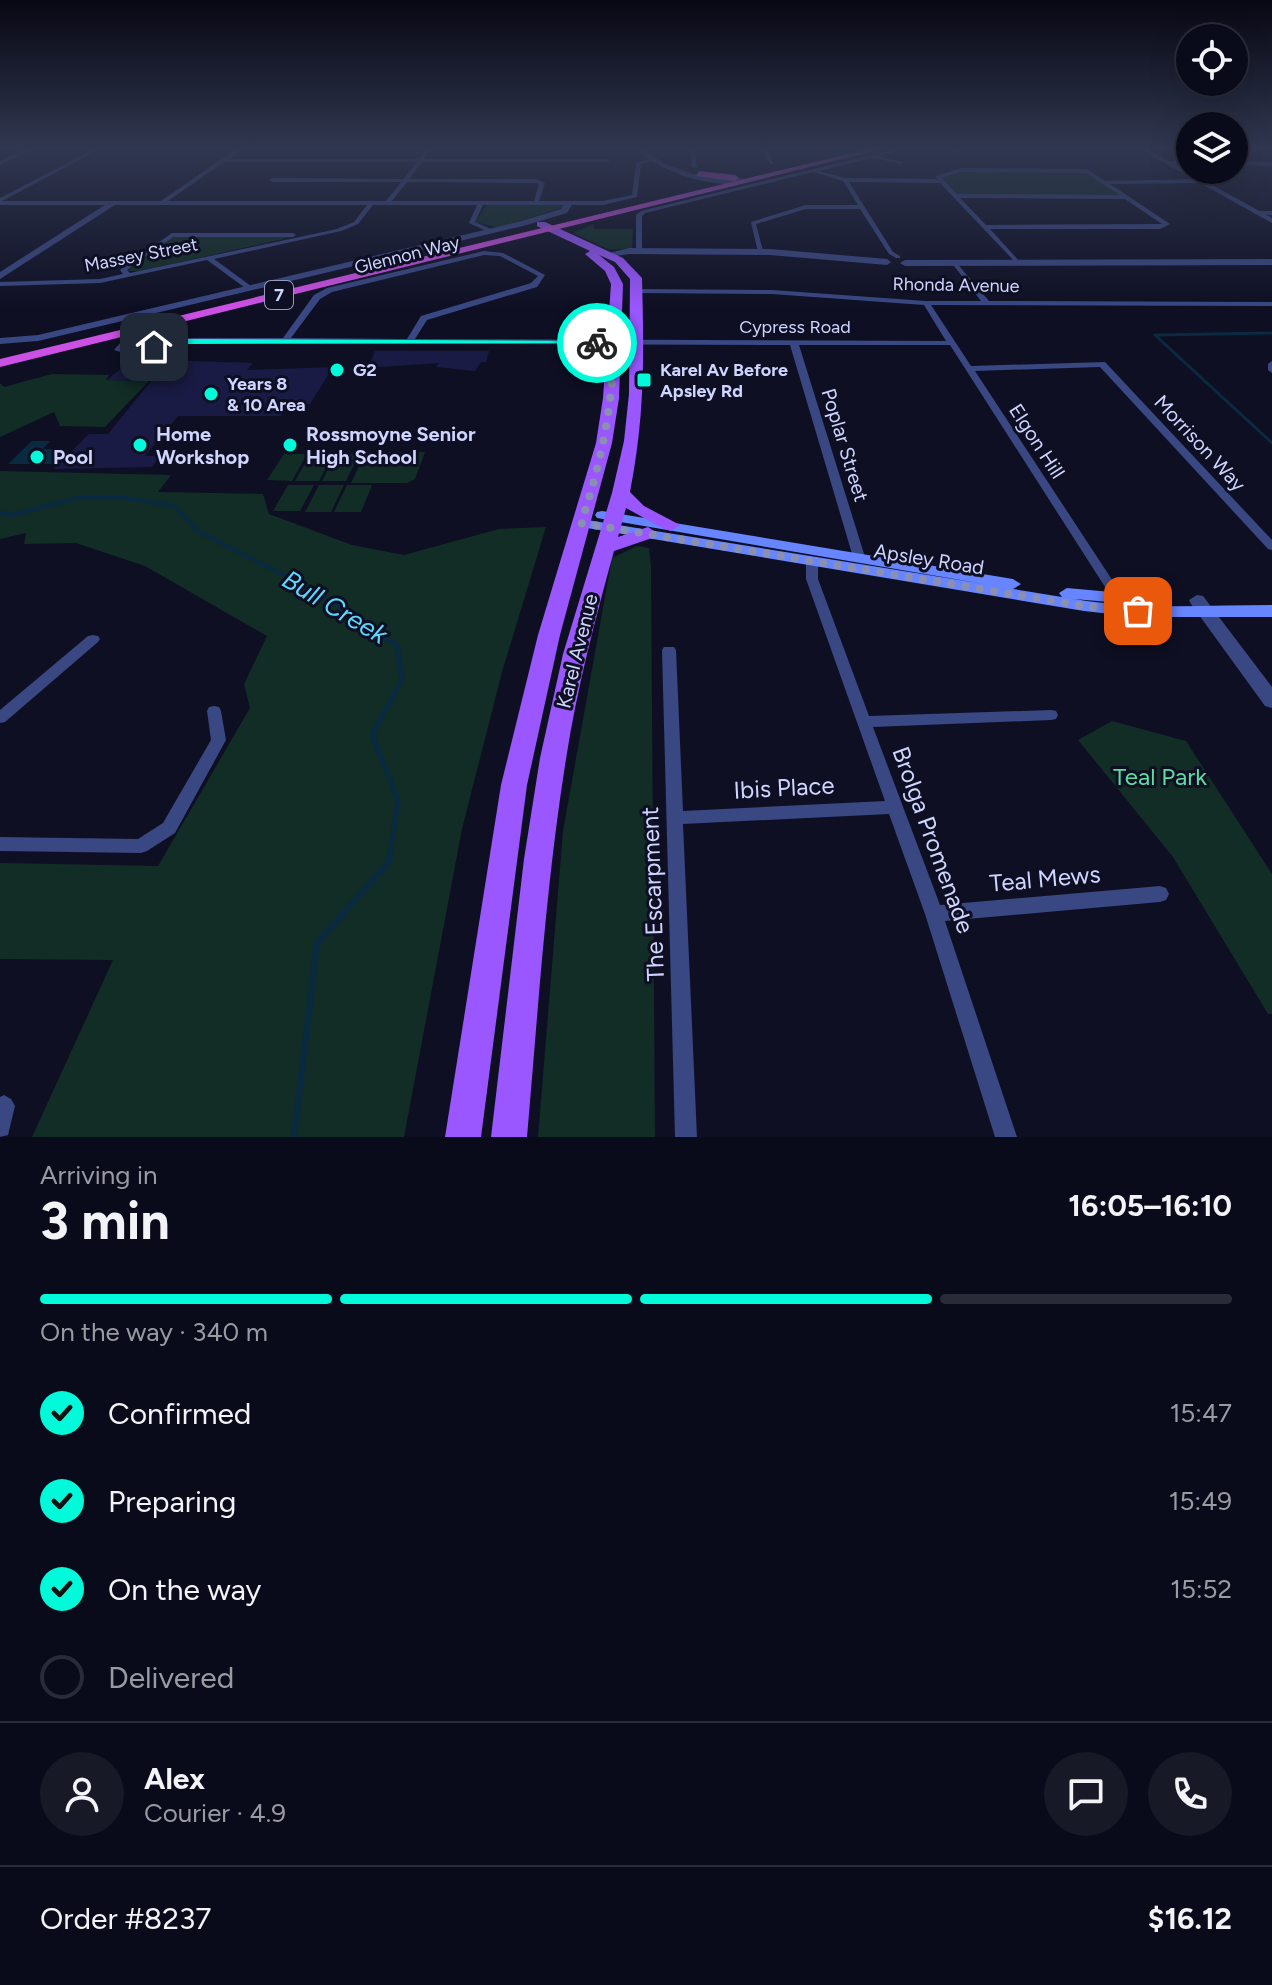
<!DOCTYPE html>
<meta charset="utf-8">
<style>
body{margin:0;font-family:Figtree,sans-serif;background:#181927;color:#f1f3f6;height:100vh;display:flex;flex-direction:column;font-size:30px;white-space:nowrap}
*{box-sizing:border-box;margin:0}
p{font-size:26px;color:#999ba2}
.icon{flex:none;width:44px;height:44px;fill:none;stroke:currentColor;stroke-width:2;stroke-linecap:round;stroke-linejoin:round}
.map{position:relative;height:1137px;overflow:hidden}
.panel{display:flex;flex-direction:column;background:#0a0b1a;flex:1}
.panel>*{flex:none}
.tools{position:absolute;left:1176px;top:24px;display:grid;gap:16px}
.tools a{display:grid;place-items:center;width:72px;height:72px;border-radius:50%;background:#0a0b1a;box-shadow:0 8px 32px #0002,0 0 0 2px #2a2b39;font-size:40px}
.pin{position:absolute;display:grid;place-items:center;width:68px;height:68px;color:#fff;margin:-34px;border-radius:16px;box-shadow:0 4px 12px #0006}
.courier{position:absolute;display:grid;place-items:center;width:80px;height:80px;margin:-40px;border:6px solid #00fada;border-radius:50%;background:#fff;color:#222;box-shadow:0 2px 10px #0007}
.summary em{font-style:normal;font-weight:700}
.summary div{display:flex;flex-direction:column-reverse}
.summary{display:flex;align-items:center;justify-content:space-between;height:136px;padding:0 40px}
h1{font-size:52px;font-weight:700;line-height:60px}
.bar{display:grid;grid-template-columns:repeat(4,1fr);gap:12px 8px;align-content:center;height:96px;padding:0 40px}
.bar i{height:10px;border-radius:6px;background:#2a2b39}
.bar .active{background:#00fada}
.bar p{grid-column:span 4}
.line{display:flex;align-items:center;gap:20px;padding:0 40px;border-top:2px solid #2a2b39}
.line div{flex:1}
.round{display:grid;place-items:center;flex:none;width:84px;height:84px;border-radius:42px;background:#181927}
ol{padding:0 40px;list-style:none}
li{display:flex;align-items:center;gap:24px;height:88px}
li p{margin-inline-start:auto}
li .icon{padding:8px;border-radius:50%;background:#00fada;color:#111;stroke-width:4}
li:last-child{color:#999ba2}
li i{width:44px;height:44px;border:4px solid #2a2b39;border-radius:50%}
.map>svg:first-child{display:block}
.green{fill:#112d25}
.water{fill:#092a40}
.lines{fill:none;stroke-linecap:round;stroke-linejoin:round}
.stream-far4{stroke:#092a40;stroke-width:2}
.stream-far3{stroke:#092a40;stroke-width:3}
.stream-far2{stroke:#092a40;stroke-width:4}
.stream-far1{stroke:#092a40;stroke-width:5}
.stream{stroke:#092a40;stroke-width:6}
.building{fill:#1a1b44}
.minor{fill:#394782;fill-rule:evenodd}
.tertiary{fill:#394782;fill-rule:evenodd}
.secondary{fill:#6685ff;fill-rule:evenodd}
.primary{fill:#9a56ff;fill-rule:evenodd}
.trunk{fill:#cc50e4;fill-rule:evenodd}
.route{fill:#00fada}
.done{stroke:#8b90b2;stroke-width:8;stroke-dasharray:0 14.4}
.poi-dot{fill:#00fada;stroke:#0e0f23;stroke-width:3}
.labels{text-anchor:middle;stroke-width:6;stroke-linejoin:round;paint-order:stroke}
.far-street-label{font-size:18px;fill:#cfd5ff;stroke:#0e0f23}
.shield{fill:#0e0f23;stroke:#959abd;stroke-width:2}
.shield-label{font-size:18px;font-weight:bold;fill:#cfd5ff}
.far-poi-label{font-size:18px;font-weight:bold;fill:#cfd5ff;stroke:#0e0f23;text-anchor:start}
.poi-label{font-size:20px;font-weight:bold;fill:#cfd5ff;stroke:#0e0f23;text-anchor:start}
.street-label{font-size:20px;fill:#cfd5ff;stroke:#0e0f23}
.near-park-label{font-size:24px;fill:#5bdfa0;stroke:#0e0f23}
.near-street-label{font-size:24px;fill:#cfd5ff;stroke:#0e0f23}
.near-water-label{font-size:26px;font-style:italic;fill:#5dd9ff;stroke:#0e0f23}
</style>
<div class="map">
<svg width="1272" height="1137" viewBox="0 0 1272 1137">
<rect width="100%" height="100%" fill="#0e0f23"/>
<g class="green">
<path d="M962,171L1090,173L1123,196L958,195L942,178Z"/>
<path d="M487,205H560L564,207L499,228L475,222Z"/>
<path d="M594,224L593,229H633L632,248L610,250L573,233Z"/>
<path d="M173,236L292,237L140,271H127Z"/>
<path d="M52,374L109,375L106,380L149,381L105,427L60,426L54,412L0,437V383L4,387Z"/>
<path d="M366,452H425L415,479L407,483H351Z"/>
<path d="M284,454H307L292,481L267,480Z"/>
<path d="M310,454H333L319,481H295Z"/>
<path d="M336,454H359L346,481H322Z"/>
<path d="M0,471L171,475L158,492L263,494L269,514L352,545L404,555L499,529L546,527L502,672L462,829L404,1137H32L113,960L0,959V863L158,866L250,708L244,684L267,636L145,566L76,543L24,544L26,533L0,539Z"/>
<path d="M288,485H314L300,511H273Z"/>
<path d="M319,485H344L331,512H305Z"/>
<path d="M347,485H372L361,512H334Z"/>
<path d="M637,546L649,548L651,566L655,1137H538L563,831L612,558Z"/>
<path d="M1112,721L1186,741L1272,874V1014H1268L1173,857L1078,740Z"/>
</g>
<path class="water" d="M32,441H50L43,449H66L52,464H8Z"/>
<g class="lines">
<path class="stream-far4" d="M1249,333H1272"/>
<path class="stream-far3" d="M1272,333L1155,335L1272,443"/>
<path class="stream-far2" d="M0,513L12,515L82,497H119L174,506L199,532L310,588L384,637"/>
<path class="stream-far1" d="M381,635L397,645L402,680L372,735L398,800L390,856"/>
<path class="stream" d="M294,1137L317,943L389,862L390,854"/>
</g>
<g class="building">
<path d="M375,351H489L486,362H481L475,371L436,367L439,363L381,367L370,364Z"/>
<path d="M158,360L253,363L247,370L333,367L310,404H289L281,416H178L145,456H160L152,467L54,469L89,434H108L151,381L107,380L119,370H148Z"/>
</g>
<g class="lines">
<g class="minor">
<path d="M26,149H32L0,165V161Z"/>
<path d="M94,149H100L2,201H161L236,149H241L229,159H419L427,149H431L424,159H608L610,162H422L409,179H536L545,183L539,201H603L632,195L636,163L653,158L655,159L641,164L637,197L603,205H483L475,222L493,230L491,233L469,223L477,205H373L358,224L341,231L214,259L251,286L252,288L248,290L207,260L100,283L0,286V282L100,279L123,274L120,270L121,269L172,233H293L296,235L293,237H173L127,270L130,273L337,229L354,222L367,205H0V198ZM224,162H417L404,179L272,178L269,180L272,182H401L386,201H168ZM407,182L536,183L539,184L534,201H392Z"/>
<path d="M690,149H694L697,168L692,167Z"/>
<path d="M762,149H766L774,164H770Z"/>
<path d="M896,149H904L878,156L902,162V164L873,158L819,171L845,178L937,179L936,176L961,168L1087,169L1105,181L1200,179L1203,181L1200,183L1110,184L1170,224L1160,229H990L1020,262V264L1018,265L940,183L849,182L893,252L900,256V258H896L889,254L860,209H806L756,224L763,251L758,252L751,222L806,205H858L843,181L813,172L645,213L642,216V251L639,253L636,251V215L641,211ZM961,172L1086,173L1120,195L957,194L942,178ZM960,198L1125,199L1162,224L986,225Z"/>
<path d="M951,149H956L959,152L955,153Z"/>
<path d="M1168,161H1190V165L1166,164Z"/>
<path d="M1234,161L1272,162V166L1234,165Z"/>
<path d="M1256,211H1272V215L1254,214Z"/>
<path d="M484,251L503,253L545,275L537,287L427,320L415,339L946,341L924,305L772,294L639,293L635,291L639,289L772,290L926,301H981L951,262L954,260L989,301L1272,302V306L931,305L971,366L1105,362L1272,540V550L1268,549L1100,367L975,371L1124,598L1118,602L1114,601L950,345H799L865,557L859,561L853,557L790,345L183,343L130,355L114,350L122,341L138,338H283L314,295L327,288ZM484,255L500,256L538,276L531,283L421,316L407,339L291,338L320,299L332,292ZM138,342L166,343L130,351L124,349L128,345Z"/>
<path d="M1272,361V373L1268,370V364Z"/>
<path d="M812,557L818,561V579L869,716L1051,710L1056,711L1058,715L1056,719L1051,720L873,727L940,905L1160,886L1166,888L1169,894L1166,900L1160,902L945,921L1017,1137H995L925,914L889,814L683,824L697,1137H675L662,650L664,647H674L676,650L683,811L885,801L806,579V561Z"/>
<path d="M93,635L98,636L100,639L98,642L5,722L0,723V710L88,636Z"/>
<path d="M214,706L219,707L221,711L226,740L175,833L147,851L141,853L0,851V837L138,839L163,823L211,740L207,711L209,707Z"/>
<path d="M4,1095L11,1099L15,1106L8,1135L0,1137V1097Z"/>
</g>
<g class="tertiary">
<path d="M636,149H643L665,164L693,174L755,180C722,193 660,173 636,149Z"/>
<path d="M1139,149H1147L1272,218V223Z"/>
<path d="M111,201L118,203L0,279V272Z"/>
<path d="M566,201L573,203L567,213L523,226L38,341L0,344V338L38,335L518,222L561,209Z"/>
<path d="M629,248L770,249L887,259L891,262L887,265L770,255L629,254L609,257L605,254Z"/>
<path d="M1272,259V265L905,266L900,263L905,260Z"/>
<path d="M1197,595L1203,596L1272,687V708L1265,706L1191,604L1189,600Z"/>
</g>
<path class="secondary" d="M602,511L1013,579L1021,584L1013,589L1062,597L1059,593L1067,588L1144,595L1152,600L1144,605L1074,599C1139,610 1206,605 1272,605V617H1138L1084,611L581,527L574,523L581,519L984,584L597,518L595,515L597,512Z"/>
<path class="primary" d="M537,222H545L623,258L642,278C644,356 645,415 630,492L644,506L680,525L671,531L664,529L626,508L618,537L648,527L657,533L655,537L614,551C595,620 577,688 566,759C546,884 538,1011 527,1137H491L524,859L540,758L563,654L612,493L624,441L629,394L630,279L615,262L599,255L614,267L623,284L619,398L612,443L560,635L527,785L481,1137H445L501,785L538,635L596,443L603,398L611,284L605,271L585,254L590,251L537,226Z"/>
<g class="trunk">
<path d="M869,149H883L0,367V359Z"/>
<path d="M699,171L735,175L739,178L735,181L696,176Z"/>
</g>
</g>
<linearGradient id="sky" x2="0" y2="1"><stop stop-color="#080813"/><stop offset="0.48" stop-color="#303750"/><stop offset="1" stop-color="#303750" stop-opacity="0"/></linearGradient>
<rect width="1272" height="308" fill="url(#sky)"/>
<path class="route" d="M187,339L597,341L602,343L187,344L154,350L149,347Z"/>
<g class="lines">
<path class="done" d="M597,343H614C613,405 601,464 581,523L1084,606L1138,611"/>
</g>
<g class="poi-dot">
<circle cx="337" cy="370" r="8"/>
<rect x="636" y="372" width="16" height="16" rx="4"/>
<circle cx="211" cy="394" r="8"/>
<circle cx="140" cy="445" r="8"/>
<circle cx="290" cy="445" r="8"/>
<circle cx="37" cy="457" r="8"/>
</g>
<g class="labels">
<g class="far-street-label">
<text transform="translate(141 255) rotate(-11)" y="6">Massey Street</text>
<text transform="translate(407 255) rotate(-14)" y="6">Glennon Way</text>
<text transform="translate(956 285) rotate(1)" y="6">Rhonda Avenue</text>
<text x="795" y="333">Cypress Road</text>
</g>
<rect class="shield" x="265" y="281" width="28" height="28" rx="6"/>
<g class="shield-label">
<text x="279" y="301">7</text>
</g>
<g class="far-poi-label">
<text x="353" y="376">G2</text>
<text x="660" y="376">Karel Av Before<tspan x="660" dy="21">Apsley Rd</tspan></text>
<text x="227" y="390">Years 8<tspan x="227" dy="21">&amp; 10 Area</tspan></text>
</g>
<g class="poi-label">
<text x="156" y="441">Home<tspan x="156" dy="23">Workshop</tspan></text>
<text x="306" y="441">Rossmoyne Senior<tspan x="306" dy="23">High School</tspan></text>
<text x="53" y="464">Pool</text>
</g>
<g class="street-label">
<text transform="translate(1037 441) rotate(57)" y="7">Elgon Hill</text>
<text transform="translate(1200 443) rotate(47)" y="7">Morrison Way</text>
<text transform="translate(845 445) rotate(73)" y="7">Poplar Street</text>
<text transform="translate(929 559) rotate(9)" y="7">Apsley Road</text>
<text transform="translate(577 651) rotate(-76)" y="7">Karel Avenue</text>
</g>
<g class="near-park-label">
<text x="1160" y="785">Teal Park</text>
</g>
<g class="near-street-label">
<text transform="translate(784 788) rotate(-3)" y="8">Ibis Place</text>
<text transform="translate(933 840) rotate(70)" y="8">Brolga Promenade</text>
<text transform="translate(1045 879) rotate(-5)" y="8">Teal Mews</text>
<text transform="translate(653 894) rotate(-92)" y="8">The Escarpment</text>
</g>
<g class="near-water-label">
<text transform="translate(335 607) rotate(31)" y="9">Bull Creek</text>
</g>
</g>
</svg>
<div class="tools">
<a><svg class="icon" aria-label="locate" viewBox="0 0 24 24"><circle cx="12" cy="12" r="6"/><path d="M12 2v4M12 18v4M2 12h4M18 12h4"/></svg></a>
<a><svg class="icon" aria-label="layers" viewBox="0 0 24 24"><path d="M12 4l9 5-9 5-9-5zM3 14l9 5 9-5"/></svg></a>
</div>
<div class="pin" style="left:1138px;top:611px;background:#ea580c"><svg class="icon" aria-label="bag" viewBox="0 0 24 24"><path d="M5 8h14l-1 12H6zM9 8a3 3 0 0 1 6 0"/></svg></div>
<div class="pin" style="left:154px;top:347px;background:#1f2937"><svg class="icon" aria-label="home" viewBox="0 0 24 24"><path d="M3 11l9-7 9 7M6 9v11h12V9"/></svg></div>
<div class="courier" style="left:597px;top:343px"><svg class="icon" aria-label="bike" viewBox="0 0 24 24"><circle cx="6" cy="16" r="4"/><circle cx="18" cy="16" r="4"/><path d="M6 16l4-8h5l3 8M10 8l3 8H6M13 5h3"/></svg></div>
</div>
<section class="panel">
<div class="summary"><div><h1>3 min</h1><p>Arriving in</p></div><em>16:05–16:10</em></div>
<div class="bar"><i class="active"></i><i class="active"></i><i class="active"></i><i></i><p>On the way · 340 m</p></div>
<ol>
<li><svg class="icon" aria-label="check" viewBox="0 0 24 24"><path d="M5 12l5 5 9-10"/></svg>Confirmed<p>15:47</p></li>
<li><svg class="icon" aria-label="check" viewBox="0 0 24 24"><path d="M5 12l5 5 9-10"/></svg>Preparing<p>15:49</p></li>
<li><svg class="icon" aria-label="check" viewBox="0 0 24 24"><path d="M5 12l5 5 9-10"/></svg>On the way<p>15:52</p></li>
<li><i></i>Delivered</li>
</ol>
<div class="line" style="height:144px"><a class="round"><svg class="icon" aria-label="person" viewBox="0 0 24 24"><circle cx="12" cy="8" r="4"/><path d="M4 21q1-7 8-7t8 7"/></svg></a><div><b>Alex</b><p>Courier · 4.9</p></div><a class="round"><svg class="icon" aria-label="chat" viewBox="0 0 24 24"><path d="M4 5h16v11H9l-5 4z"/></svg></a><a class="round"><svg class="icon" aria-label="phone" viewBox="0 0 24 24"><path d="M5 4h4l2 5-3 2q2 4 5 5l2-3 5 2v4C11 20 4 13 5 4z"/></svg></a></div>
<div class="line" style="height:104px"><div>Order #8237</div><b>$16.12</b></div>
</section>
